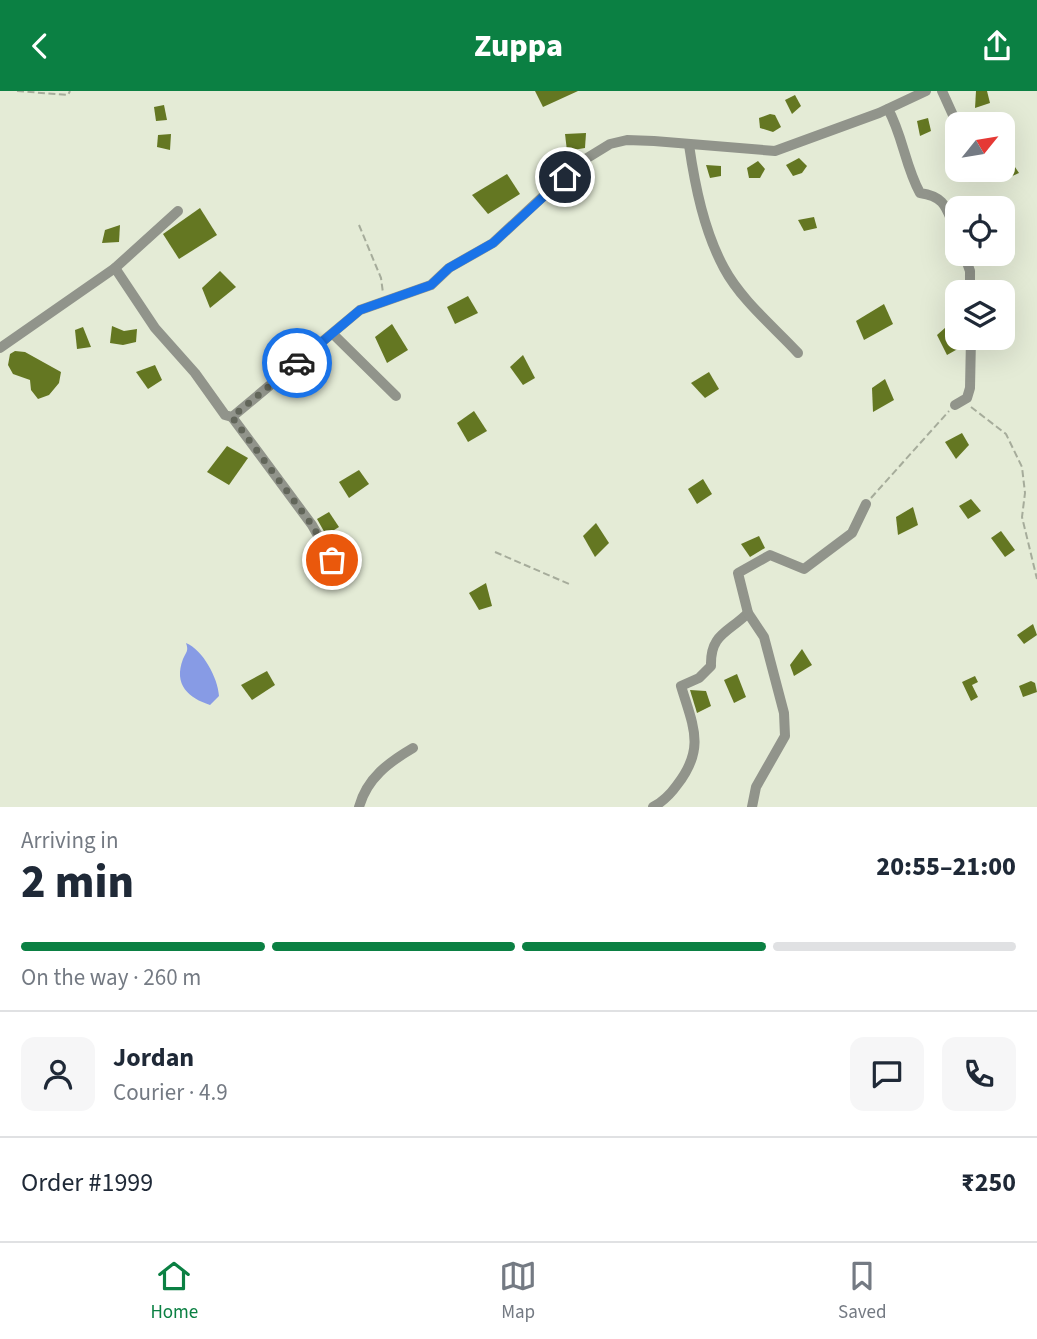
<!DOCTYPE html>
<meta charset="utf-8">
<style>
body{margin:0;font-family:"Source Sans 3",sans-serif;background:#f6f6f7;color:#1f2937;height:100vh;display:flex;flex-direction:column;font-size:26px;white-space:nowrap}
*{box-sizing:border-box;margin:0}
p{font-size:23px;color:#747a83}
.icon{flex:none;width:38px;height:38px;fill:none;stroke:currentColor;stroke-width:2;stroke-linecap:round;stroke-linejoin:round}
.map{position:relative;height:716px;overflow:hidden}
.side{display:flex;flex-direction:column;background:#fff;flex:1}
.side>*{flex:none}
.needle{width:46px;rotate:60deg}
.tools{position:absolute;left:945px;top:21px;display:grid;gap:14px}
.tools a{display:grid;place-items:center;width:70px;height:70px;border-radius:14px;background:#fff;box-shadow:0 7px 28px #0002;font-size:35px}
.pin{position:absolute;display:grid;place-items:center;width:60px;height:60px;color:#fff;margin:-30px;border:4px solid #fff;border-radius:50%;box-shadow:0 2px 7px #0007}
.courier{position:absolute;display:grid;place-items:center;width:70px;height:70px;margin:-35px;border:5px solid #1a73e8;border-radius:50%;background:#fff;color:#222;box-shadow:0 2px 9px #0007}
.overview em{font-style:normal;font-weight:800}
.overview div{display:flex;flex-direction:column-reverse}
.overview{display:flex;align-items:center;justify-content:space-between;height:119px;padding:0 21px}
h1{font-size:46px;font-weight:800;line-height:52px}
.bar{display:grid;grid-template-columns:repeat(4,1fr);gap:10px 7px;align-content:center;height:84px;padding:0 21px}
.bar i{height:9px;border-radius:5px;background:#e0e1e3}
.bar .selected{background:#0b8043}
.bar p{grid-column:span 4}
.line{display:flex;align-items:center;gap:18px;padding:0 21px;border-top:2px solid #e0e1e3}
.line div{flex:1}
.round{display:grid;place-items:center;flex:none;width:74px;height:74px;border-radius:14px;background:#f6f6f7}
header{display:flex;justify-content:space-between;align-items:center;height:91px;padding:0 21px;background:#0b8043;color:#fff;font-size:32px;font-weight:800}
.tab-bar{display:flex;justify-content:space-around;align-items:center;height:98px;border-top:2px solid #e0e1e3;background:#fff;font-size:19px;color:#747a83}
.tab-bar a{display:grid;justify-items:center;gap:4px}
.tab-bar .selected{color:#0b8043}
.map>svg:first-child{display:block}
.water{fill:#879be5}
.building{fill:#647722}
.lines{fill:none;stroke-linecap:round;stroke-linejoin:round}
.path{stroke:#a6ac9b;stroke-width:2;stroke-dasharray:7 3.5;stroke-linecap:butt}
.minor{stroke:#91948b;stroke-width:10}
.done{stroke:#62665a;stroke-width:7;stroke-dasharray:0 12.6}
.route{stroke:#1a73e8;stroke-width:9}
</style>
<header><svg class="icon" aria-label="back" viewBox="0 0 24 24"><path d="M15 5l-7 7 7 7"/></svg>Zuppa<svg class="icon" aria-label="share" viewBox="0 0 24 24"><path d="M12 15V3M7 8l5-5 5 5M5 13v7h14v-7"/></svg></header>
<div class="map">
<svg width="1037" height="716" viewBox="0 0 1037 716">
<rect width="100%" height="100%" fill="#e4ebd6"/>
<path class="water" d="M186,552C203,559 218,587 219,605L210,614C189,607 173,594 183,568C186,561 189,560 186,552Z"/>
<g class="building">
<path d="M535,0H578L543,16Z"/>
<path d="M976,0H987L990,12L975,17Z"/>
<path d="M795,4L801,15L792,23L785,9Z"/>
<path d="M164,14L167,29L156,30L154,16Z"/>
<path d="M770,23L775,24L781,36L773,41L760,37L759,27Z"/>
<path d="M928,27L931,40L920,45L917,30Z"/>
<path d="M586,42L585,57L567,60L565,43Z"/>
<path d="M171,43L170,59L157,56L158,44Z"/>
<path d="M1003,58L1019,82L1001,90L995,79H1003Z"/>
<path d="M799,67L807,75L802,82L793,85L786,74Z"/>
<path d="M758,70L765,78L760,87H749L747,77Z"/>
<path d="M706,74L721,75V85L710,87Z"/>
<path d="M507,83L520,103L488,123L472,104Z"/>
<path d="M200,117L217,144L179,168L163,143Z"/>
<path d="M814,126L817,137L804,140L798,129Z"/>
<path d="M120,134L119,151L102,152L105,139Z"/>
<path d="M220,180L236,196L210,217L202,197Z"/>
<path d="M468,205L478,222L455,233L447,216Z"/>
<path d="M884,213L893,233L864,249L856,230Z"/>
<path d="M954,229L957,247H964L963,255L947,264L937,244Z"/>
<path d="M392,233L408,259L387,272L375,246Z"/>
<path d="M112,235L124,240L137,238L136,251L123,254L110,252Z"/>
<path d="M83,236L91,256L77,258L75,239Z"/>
<path d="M15,260L25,261L61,281L59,292L49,304L38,308L31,299L30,289L13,283L8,274L10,263Z"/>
<path d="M523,264L535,287L523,294L510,276Z"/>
<path d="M155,274L162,289L148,298L136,281Z"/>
<path d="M709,281L719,298L705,307L691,292Z"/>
<path d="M885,288L894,309L873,321L872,297Z"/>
<path d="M474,320L487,340L468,351L457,332Z"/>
<path d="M962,342L969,354L956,368L945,351Z"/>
<path d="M227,355L248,367L229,394L207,381Z"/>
<path d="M359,379L369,393L349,407L339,391Z"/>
<path d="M703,388L712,403L697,413L688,398Z"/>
<path d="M971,408L981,420L968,428L959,415Z"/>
<path d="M913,416L918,434L898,444L896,426Z"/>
<path d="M329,421L339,436L326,444L317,428Z"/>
<path d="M596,432L609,452L595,466L583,445Z"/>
<path d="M1001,440L1015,459L1005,466L991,447Z"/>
<path d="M759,445L765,457L750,466L741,453Z"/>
<path d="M486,492L492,515L479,519L469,502Z"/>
<path d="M1033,533L1037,544L1024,553L1017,544Z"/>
<path d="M802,558L812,574L794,585L790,574Z"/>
<path d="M267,580L275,594L252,609L241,594Z"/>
<path d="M737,583L746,606L734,612L724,589Z"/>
<path d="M975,585L978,591L972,594L978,606L971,610L962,591Z"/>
<path d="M1031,590L1035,592L1037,601L1023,606L1019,595Z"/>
<path d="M690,599L706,600L711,615L697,622Z"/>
</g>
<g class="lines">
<g class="path">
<path d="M17,0L68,4L70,0"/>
<path d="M359,134L381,187L383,202"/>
<path d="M971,316L1006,343L1022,376L1025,402L1022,426L1037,488"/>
<path d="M871,407L949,320"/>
<path d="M495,461L569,493"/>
</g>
<g class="minor">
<path d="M942,0L957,33"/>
<path d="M888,18C903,45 905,75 920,102C948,106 946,120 957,142"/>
<path d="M689,54C695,95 704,140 724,177C741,209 774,236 798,262"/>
<path d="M964,163L970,180V201"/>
<path d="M115,177L178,120"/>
<path d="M333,243L396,305"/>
<path d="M0,257L115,177L155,237L195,282L225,324L232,326L360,219L431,194L449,177L493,152L579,72L610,53L627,49L654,50L775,60L879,22L926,0"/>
<path d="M955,314L967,307L970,297L971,247"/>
<path d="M232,326L312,434L332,469"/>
<path d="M359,716C367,687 389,671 413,657"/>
<path d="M653,716C664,710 670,704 677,694C706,657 693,635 681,595L699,587L711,575C710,543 728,542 748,522"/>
<path d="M752,716L756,696L785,645L784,622L764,546L748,522L738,482L770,464L804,478L852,442L866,413"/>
</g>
</g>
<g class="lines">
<path class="done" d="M297,272L232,326L312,434L332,469"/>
<path class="route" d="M297,272L360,219L431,194L449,177L493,152L565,86"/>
</g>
</svg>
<div class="tools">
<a><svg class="needle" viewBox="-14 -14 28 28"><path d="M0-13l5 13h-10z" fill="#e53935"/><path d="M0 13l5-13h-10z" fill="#747a83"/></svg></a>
<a><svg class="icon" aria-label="locate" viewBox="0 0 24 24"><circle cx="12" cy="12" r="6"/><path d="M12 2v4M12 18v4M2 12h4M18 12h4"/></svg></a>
<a><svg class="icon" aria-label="layers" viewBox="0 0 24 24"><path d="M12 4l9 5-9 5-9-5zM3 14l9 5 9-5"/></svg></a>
</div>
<div class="pin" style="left:332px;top:469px;background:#ea580c"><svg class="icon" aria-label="bag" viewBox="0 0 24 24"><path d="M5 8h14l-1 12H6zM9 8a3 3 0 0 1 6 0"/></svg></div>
<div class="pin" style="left:565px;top:86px;background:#1f2937"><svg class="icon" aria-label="home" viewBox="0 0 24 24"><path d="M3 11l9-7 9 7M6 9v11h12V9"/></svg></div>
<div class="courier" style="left:297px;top:272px"><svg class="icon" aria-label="car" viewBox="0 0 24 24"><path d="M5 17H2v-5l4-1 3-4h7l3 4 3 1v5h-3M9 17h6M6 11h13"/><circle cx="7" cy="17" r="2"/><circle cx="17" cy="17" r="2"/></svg></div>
</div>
<section class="side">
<div class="overview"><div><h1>2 min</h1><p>Arriving in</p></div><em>20:55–21:00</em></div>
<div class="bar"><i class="selected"></i><i class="selected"></i><i class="selected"></i><i></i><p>On the way · 260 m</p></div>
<div class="line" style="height:126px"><a class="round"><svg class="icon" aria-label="person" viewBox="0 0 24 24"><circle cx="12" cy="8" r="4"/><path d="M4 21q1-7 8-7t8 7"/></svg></a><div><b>Jordan</b><p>Courier · 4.9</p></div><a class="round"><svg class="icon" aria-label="chat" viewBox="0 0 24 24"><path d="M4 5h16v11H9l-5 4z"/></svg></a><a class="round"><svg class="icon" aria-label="phone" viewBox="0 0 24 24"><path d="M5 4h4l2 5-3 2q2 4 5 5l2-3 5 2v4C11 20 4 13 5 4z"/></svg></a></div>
<div class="line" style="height:91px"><div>Order #1999</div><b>₹250</b></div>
</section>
<nav class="tab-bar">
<a class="selected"><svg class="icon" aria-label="home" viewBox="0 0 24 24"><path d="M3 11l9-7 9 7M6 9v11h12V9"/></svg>Home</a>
<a><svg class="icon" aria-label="map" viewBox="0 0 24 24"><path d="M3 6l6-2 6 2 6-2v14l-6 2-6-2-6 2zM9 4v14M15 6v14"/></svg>Map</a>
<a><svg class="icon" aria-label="saved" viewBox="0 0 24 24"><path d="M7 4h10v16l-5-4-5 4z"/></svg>Saved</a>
</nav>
